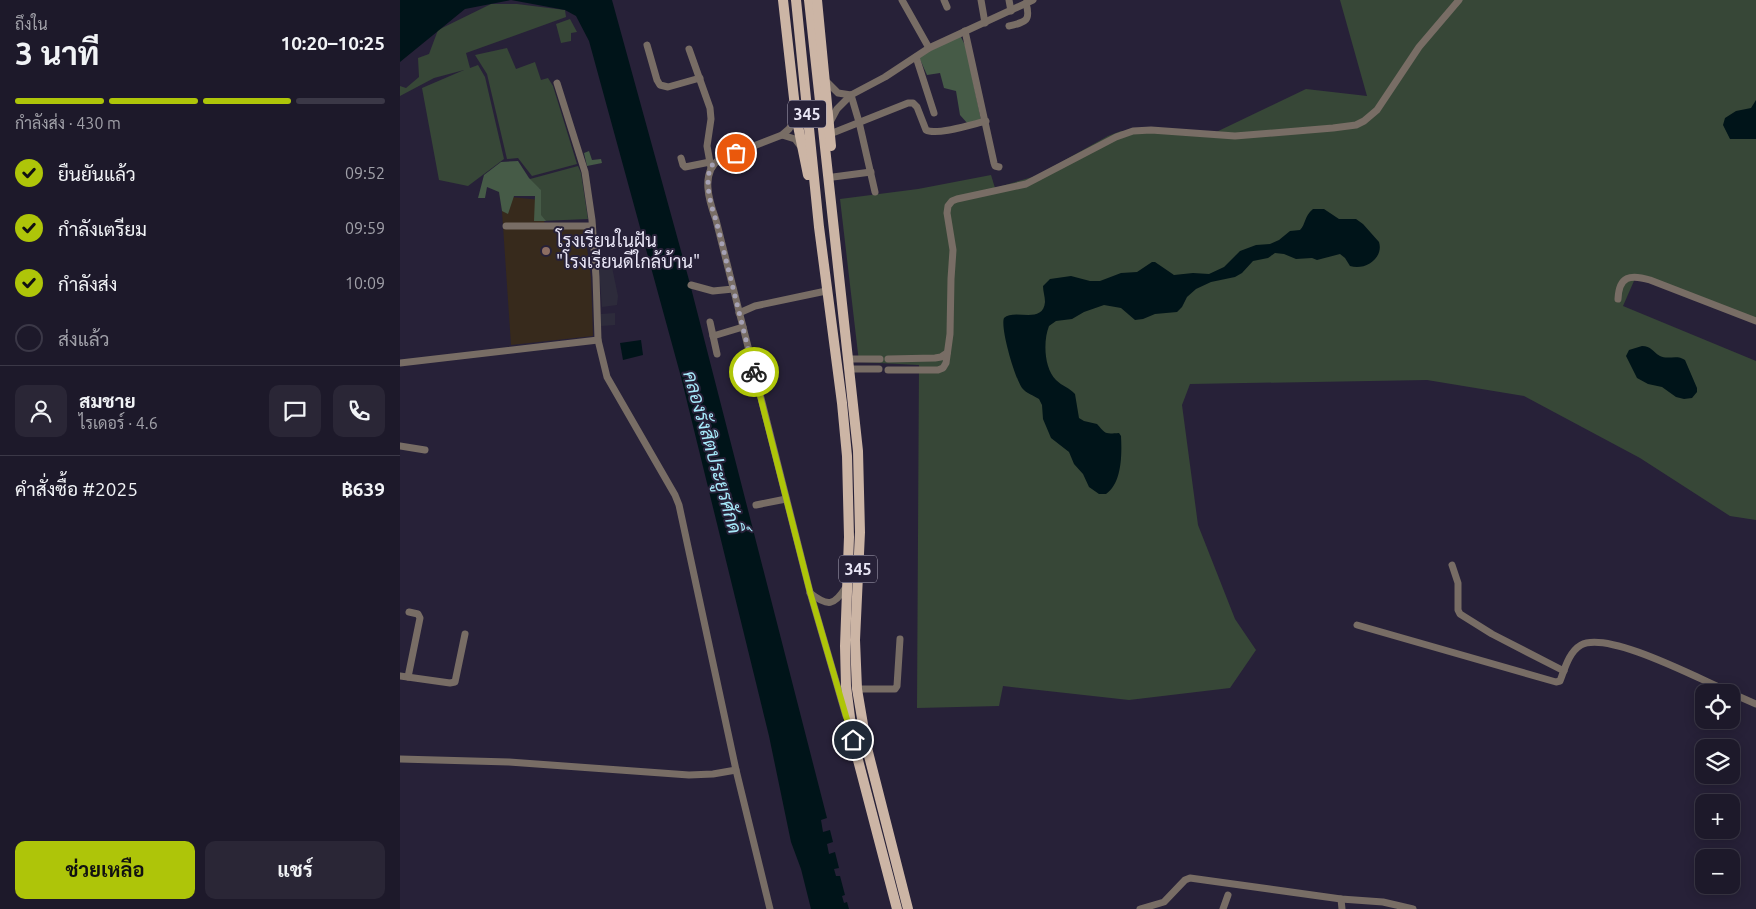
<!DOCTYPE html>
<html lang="th">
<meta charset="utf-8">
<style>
body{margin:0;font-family:Ubuntu,Sarabun,sans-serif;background:#2a2636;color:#f1f3f6;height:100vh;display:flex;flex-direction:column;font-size:19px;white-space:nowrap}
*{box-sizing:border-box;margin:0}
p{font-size:16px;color:#a0a0a8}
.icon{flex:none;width:28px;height:28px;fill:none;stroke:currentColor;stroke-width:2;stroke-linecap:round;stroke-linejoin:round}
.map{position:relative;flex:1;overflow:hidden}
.sheet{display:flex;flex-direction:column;background:#1d192a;width:400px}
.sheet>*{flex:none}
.tools{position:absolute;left:1295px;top:684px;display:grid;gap:10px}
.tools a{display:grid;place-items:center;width:45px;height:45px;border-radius:10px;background:#1d192a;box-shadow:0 2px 12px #0003,0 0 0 1px #3b3847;font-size:25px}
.pin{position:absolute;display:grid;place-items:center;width:42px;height:42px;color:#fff;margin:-21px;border:2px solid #fff;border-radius:50%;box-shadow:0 1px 5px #0007}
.courier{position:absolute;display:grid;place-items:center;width:50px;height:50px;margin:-25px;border:4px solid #aec509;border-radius:50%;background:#fff;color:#222;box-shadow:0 1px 6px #0007}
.headline em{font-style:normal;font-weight:700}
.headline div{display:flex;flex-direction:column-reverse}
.headline{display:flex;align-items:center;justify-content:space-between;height:85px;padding:0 15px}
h1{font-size:32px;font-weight:700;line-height:38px}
.bar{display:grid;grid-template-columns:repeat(4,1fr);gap:8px 5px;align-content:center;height:60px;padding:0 15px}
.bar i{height:6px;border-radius:4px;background:#3b3847}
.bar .current{background:#aec509}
.bar p{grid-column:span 4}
.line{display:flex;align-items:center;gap:12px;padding:0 15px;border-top:1px solid #3b3847}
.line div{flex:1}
.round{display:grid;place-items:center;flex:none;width:52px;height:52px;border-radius:10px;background:#2a2636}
ol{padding:0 15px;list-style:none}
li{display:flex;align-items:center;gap:15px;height:55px}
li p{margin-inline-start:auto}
li .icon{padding:5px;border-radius:50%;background:#aec509;color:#111;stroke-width:4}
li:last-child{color:#a0a0a8}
li i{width:28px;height:28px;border:2px solid #3b3847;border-radius:50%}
.button{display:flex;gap:10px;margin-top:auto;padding:10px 15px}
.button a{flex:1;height:58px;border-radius:10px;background:#aec509;color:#111;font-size:20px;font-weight:700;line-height:58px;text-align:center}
.button a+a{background:#2a2636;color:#f1f3f6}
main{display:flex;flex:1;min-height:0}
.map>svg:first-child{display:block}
.commercial{fill:#2d2b3b}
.education{fill:#372a1c}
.green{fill:#374737}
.forest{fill:#465b47}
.water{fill:#001419}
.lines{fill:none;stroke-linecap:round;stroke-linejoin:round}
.street{stroke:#786d65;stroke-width:7}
.primary{stroke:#ccb5a5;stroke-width:10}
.done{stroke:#a5a1b4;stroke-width:5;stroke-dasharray:0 9}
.route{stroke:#aec509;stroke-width:6}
.education-dot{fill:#8d6e63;stroke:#272138;stroke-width:2}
.labels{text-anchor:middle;stroke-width:4;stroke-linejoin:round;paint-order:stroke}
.shield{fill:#272138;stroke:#afabbd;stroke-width:1}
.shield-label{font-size:16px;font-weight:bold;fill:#e9e6f6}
.poi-label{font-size:18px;fill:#e9e6f6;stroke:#272138;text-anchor:start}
.water-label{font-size:19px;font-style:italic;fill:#a6e9fa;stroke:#272138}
</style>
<main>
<section class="sheet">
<div class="headline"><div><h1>3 นาที</h1><p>ถึงใน</p></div><em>10:20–10:25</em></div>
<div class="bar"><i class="current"></i><i class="current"></i><i class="current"></i><i></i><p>กำลังส่ง · 430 m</p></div>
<ol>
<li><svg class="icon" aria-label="check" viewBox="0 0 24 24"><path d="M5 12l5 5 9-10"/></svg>ยืนยันแล้ว<p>09:52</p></li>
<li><svg class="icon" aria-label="check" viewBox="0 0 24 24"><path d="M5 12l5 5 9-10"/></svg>กำลังเตรียม<p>09:59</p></li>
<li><svg class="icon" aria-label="check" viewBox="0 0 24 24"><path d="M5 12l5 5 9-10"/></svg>กำลังส่ง<p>10:09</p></li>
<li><i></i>ส่งแล้ว</li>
</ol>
<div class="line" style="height:90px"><a class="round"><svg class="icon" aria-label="person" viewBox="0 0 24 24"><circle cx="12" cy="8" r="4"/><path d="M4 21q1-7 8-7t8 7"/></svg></a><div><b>สมชาย</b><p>ไรเดอร์ · 4.6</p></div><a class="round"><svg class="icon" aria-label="chat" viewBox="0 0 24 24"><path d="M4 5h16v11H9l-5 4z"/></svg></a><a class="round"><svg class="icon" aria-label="phone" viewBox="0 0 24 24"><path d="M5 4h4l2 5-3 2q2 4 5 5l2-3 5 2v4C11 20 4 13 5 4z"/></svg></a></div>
<div class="line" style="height:65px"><div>คำสั่งซื้อ #2025</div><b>฿639</b></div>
<div class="button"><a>ช่วยเหลือ</a><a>แชร์</a></div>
</section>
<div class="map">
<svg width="1356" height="909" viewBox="0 0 1356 909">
<rect width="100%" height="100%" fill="#272138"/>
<g class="commercial">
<path d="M212,267L218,296L217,305L202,307L199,268Z"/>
<path d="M215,313V325L201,326V314Z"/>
</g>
<path class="education" d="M101,196L141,200L145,226L184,225L191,277L193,336L111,345Z"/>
<g class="green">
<path d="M940,0H1356V320L1237,274L1223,306L1356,361V520L1330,516L1240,458L1124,396L1027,380L790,384L782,405L798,525L835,619L856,650L830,688L729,700L603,686L599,706L517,708L519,365L459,362L440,199L518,189L591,175L595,188L636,176L708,136L721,131H772L810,135L906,89L967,96Z"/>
<path d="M91,4H117L165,10L166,17L66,53L70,68L78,65L85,77L104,159L68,186L39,180L22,88L64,70L34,78L0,96V86L6,88L19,77L18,58L29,54L38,30Z"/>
<path d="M170,19L177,32L171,33V41L161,43L156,24Z"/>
<path d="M107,48L116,69L135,62L141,80L148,78L153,86L177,164L132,176L118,158L107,159L87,74L75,55Z"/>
<path d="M178,166L181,173L188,219L141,221L140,189L130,185V179Z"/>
</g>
<g class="forest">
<path d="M560,35L566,47L581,120L568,124L560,115L556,91L544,88L540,73L527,75L519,57Z"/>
<path d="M189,151L192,160L201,159L202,163L187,166L184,153Z"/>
<path d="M118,161L129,178L141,190V215L146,221H134L135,196H114L108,214L102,211L99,192L87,187L85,198H78L84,175L101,162Z"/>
</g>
<g class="water">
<path d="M0,0H212L289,280L427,818L421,820L423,832L430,830L433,842L427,844L429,854L435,852L439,868L434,869L436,876H440L445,895L442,896L444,903L447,902L449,909H411L401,869L391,842L369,736L281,377L189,41L176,16L165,10L111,0L65,9L0,62Z"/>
<path d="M1356,100V139H1330L1323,125L1325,118L1336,111L1351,108Z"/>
<path d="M913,209H924L939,219H956L963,224L979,242C984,258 965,271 950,266L945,258L940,254L917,260L912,258L896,259L884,254L875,253L868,258L853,261L842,273L835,277L811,282L796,289L787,297L782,307L777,312L755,314L743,319L735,320L721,308L704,305L684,312L672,319L656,321L649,326C643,341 644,368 656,380C662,386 670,388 675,394L679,418L684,421L697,424C706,434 704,434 719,433L721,436C722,454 722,483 706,494H699L689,487L683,474L674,464L669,452L651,438L643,419L642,405L639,399C633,395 627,394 622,388C615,378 600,328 604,318C614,308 643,325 645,302C645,297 643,291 643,286L650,279L671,276L690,281H700L721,273L737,272L752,262H755L774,275L793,273L809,274L824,267L840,251L856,245L870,244L879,240L890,231L900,230C906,224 904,216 913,209Z"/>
<path d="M241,340L243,355L223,360L220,343Z"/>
<path d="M1242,346C1251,346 1253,352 1260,356C1268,360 1277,354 1285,360L1297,388V392L1292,398L1284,399L1276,397L1262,387L1248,384L1237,378L1226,356L1229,350Z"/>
</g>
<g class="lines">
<g class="street">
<path d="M502,0L529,48"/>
<path d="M544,0L547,7"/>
<path d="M581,0L585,23"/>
<path d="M609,0L611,11"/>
<path d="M609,26C626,22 631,21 626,3"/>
<path d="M565,31L594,163L595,166L599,167"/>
<path d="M247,45L257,80L260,85L268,87L300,78"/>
<path d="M289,49L310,108L311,119L307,146L311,168"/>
<path d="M516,57L534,113"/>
<path d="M425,80L438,93L451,95"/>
<path d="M157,83L185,172L192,220L196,277L198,340L207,377L275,495L279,505L336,770L370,909"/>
<path d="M451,95L459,122L475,192"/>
<path d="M396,117L389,129L382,135L320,159C300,172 309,201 316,220L410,592L446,716"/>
<path d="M430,122L437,109L451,95L485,77L529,48L633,0"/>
<path d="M430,134L508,103H513L517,107L526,130C536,136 573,124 586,121"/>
<path d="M382,135L395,139L401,147"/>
<path d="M281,158L283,165L285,167L310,162"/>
<path d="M433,177L471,172"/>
<path d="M106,226H192"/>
<path d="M291,285L313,291L333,289"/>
<path d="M1218,299C1219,276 1230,274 1250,280L1356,321"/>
<path d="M339,313L355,306L426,291"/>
<path d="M310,322L317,354"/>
<path d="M313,336L343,327"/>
<path d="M449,359H480"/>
<path d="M488,359L535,358L541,357L547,353"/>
<path d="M0,363L198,340"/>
<path d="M450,369H479"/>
<path d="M488,370H538L543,368L546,363L550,334L551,279L553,250L547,213L548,206L552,201L557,199L626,184L716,137L733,131L751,130L835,136L933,128L956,125L964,121L977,110L1019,47L1059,0"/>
<path d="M0,446L25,450"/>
<path d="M356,505L386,499"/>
<path d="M1052,565L1058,583V610L1060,614L1092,634L1164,671"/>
<path d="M410,593C428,607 434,606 446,587"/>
<path d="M957,625L1156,682L1160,681C1165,668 1169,652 1181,645C1208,630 1301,680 1330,692"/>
<path d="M0,676L50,683L55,682L65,634"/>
<path d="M8,677L20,618L18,614L9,612"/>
<path d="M457,689H495L497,686L500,639"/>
<path d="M1331,693L1356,704"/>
<path d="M0,759L109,762L289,775L313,774L336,770"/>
<path d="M941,899L942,909"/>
<path d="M740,909L764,902L785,880L790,878L941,899L983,902L1013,909"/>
<path d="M823,909L828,895"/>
</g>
<g class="primary">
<path d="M383,0L396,116L408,175"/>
<path d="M396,0L419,227L442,403L447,456L449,537L445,646L446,686L453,741L497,909"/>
<path d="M409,0L458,451L460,532L455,640L457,689L467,748L508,909"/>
<path d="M417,0L431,146"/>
</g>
</g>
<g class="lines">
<path class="done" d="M336,153C329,156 319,158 314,163C302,176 311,206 316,220L354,372"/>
<path class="route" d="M354,372L410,592L453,740"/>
</g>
<circle class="education-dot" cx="146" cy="251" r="5"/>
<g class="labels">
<g class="shield">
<rect x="388" y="100.5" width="38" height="27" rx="4"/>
<rect x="439" y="555.5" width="38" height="27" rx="4"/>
</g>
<g class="shield-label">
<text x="407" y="120">345</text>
<text x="458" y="575">345</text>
</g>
<g class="poi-label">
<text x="156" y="247">โรงเรียนในฝัน<tspan x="156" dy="21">"โรงเรียนดีใกล้บ้าน"</tspan></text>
</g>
<g class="water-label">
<text transform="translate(313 452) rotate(74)" y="7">คลองรังสิตประยูรศักดิ์</text>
</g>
</g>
</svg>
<div class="tools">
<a><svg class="icon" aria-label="locate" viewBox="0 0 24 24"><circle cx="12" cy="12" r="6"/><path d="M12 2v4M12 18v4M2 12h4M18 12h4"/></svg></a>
<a><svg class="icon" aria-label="layers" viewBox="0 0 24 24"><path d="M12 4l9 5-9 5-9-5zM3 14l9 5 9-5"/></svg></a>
<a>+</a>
<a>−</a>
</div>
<div class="pin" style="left:336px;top:153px;background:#ea580c"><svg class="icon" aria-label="bag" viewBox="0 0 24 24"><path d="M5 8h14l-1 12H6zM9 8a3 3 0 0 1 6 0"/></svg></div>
<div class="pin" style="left:453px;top:740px;background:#1f2937"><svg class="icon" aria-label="home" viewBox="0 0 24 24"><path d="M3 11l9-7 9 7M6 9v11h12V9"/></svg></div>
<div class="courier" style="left:354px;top:372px"><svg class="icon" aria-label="bike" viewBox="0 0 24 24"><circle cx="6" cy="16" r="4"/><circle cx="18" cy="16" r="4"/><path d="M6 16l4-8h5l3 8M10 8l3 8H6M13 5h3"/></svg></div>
</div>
</main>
